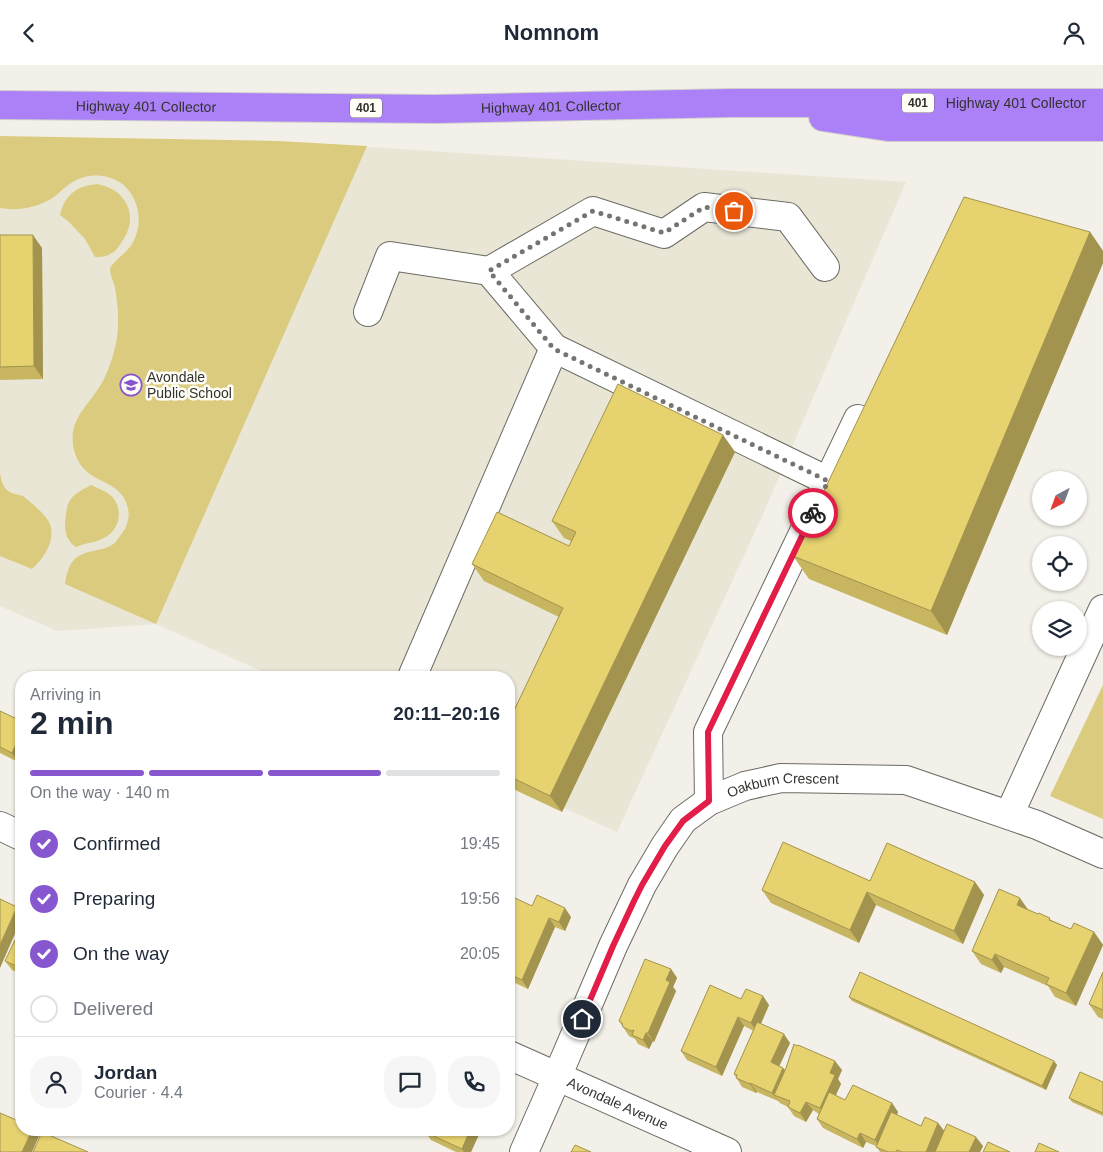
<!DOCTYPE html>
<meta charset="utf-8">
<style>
body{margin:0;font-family:Helvetica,sans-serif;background:#f6f6f7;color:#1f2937;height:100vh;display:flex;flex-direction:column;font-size:19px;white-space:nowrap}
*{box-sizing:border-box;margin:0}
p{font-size:16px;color:#747a83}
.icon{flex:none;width:28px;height:28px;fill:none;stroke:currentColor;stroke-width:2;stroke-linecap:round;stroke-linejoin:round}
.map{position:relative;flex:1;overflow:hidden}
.drawer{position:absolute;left:15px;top:606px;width:500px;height:465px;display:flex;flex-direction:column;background:#fff;border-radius:20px;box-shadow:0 1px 4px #0004}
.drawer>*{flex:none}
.needle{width:32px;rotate:221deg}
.fabs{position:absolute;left:1032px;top:406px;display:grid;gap:10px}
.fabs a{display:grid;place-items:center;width:55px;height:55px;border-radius:50%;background:#fff;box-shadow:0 1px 4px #0004;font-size:25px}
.pin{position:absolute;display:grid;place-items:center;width:42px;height:42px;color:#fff;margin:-21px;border:2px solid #fff;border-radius:50%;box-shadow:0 1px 5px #0007}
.courier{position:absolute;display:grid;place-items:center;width:50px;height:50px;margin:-25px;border:4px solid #e11d48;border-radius:50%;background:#fff;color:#222;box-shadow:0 1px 6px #0007}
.headline em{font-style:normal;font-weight:800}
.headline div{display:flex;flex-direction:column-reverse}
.headline{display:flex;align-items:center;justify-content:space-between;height:85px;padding:0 15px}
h1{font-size:32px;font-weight:800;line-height:38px}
.bar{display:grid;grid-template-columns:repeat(4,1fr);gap:8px 5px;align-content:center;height:60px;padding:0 15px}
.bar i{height:6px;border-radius:4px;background:#e0e1e3}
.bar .current{background:#8757d0}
.bar p{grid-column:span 4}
.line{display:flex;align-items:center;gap:12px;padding:0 15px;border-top:1px solid #e0e1e3}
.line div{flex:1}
.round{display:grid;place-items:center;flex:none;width:52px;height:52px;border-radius:20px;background:#f6f6f7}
ol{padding:0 15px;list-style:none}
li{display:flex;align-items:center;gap:15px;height:55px}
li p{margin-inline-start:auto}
li .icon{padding:5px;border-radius:50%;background:#8757d0;color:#fff;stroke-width:4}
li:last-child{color:#747a83}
li i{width:28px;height:28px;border:2px solid #e0e1e3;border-radius:50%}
header{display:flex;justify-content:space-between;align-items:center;height:65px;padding:0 15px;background:#fff;font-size:22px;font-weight:800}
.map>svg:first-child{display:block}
.built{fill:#e9e6d6}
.green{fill:#dbcb7f}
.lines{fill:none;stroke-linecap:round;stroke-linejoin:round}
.minor-casing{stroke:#6c6b64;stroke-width:30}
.highway-casing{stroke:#cececd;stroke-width:30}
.minor{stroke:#fff;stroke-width:28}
.highway{stroke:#ac80f7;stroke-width:28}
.wall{fill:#c7b560}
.shaded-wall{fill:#a2934e}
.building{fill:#e7d270;stroke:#a2934e}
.done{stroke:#767470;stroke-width:5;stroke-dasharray:0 9}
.route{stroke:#e11d48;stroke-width:6}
.labels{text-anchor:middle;stroke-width:5;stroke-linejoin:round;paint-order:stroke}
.shield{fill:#fffef7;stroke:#706f6b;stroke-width:1}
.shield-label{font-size:12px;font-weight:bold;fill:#33322f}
.street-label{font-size:14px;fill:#33322f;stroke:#fffef7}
.poi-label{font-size:14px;fill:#33322f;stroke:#fffef7;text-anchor:start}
</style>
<header><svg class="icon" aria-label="back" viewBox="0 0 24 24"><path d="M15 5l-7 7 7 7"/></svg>Nomnom<svg class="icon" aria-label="person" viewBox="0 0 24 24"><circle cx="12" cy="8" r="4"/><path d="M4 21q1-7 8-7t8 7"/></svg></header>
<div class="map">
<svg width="1103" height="1087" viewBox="0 0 1103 1087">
<rect width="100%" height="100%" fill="#f2f0e8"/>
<path class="built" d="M0,73L278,76L906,117L763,449L617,767L509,718V612H275L156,559L57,566L0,541Z"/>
<g class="green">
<path d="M0,71L278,76L367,81L156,559L65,519C66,510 69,498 77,492C87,485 102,486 112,480C115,478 118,474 120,471C124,466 127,461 128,455C130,447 127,439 124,433C115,418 96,416 85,405C78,398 75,390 73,381C73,376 72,371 73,366C76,349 91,336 100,321C106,312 110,300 113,290C120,268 119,245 115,223C114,217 110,210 110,204C110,200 126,187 130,182C144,163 141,133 121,118C106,108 86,108 71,118C64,122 58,130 51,134C35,143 18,146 0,143Z"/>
<path d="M97,119C106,121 115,124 121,131C134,146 132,163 121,178C118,183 115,187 110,189C106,192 100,192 95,192L85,174L70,158L60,150C65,129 77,121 97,119Z"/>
<path d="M0,408C1,413 2,419 5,423C10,429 17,429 23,431C27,434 31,438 35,441C40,446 47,452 50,459C56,476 43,494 32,504L0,491Z"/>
<path d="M91,420C99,424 109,427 114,434C124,449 118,467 102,474C94,478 84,478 76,482C64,474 64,462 66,449C67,444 67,438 71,434C75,428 84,424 91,420Z"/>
<path d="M1103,620V754L1050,731Z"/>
</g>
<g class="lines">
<g class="minor-casing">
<g id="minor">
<path d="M825,202L788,152L704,142L664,169L593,146L489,206L554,283L828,416"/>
<path d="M368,247L390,191L489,206"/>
<path d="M412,612L554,283"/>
<path d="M709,736L708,667L858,354"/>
<path d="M1009,750L1103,544"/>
<path d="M0,761L21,771"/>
<path id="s1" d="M509,990L727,1087"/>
<path id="s2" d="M524,1087L557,1012L613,881L642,820L665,781L683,755L709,736L745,721L781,713L906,715L1037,760L1103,789"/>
</g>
</g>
<g class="highway-casing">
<g id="highway">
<path id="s3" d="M0,40L435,44L732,38H1103"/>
<path d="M823,52L888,62H1103"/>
</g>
</g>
<use href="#minor" class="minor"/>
<use href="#highway" class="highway"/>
</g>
<g class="wall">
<path d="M1090,167L1103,186V198L947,570L809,514L793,491Z"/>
<path d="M0,170L42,183L43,314L0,315Z"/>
<path d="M723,370L735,387L562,747L509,722V656L559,552L484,516L472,499L569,481L571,476L564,473L552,456Z"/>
<path d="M0,646L18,697L0,688Z"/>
<path d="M870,816L975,817L984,830L963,879L876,840L859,878L771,838L762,825Z"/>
<path d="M532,841L571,852L565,866L555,862L528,924L509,915V847Z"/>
<path d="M1027,844L1071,864L1094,867L1103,880L1076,941L1055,932L1048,921L1004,902L1001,908L981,899L972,886Z"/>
<path d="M21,877V909L12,905L5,896Z"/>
<path d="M671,904L677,913L673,922L676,926L654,977L653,976L649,984L638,979L635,974L629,971L619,956Z"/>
<path d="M1103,907V954L1098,952L1089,939Z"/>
<path d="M849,932L1057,1000L1046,1025L852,936Z"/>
<path d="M741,934L769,940L761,959L790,978L779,1001L783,1003L785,1005H842L838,1014L841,1019L835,1030L845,1035L892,1038L898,1047L897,1050L921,1061L938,1058L944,1066L983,1081L980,1087H880L876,1081L866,1077L863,1083L823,1063L817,1054L819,1049L813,1045L806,1057L794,1051L788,1042L780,1038L778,1036L757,1027L756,1028L742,1022L734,1009L754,966L744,961L722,1011L687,995L681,986Z"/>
<path d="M1103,1017V1051L1072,1037L1069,1033Z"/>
<path d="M481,1065L471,1087H456L431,1075L425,1067Z"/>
</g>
<g class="shaded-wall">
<path d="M1090,167L1103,186V198L947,570L931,546Z"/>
<path d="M33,170L42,183L43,314L34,301Z"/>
<path d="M723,370L735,387L562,747L550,731Z"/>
<path d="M21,667V690L18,697L12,688Z"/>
<path d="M975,817L984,830L963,879L954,866Z"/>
<path d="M867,827L876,840L859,878L850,865Z"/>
<path d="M1020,833L1029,846L1017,840Z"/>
<path d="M17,842L21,848V855L0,903V880Z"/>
<path d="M565,843L571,852L565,866L559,857Z"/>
<path d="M549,853L555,862L528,924L522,915Z"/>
<path d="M1094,867L1103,880L1076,941L1066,928Z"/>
<path d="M995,889L1004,902L1001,908L992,895Z"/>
<path d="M671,904L677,913L673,922L676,926L654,977L648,968L666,915Z"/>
<path d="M763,931L769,940L757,967L751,958Z"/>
<path d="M738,952L744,961L722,1011L716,1002Z"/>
<path d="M646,968L653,976L649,984L643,975Z"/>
<path d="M784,969L790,978L777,1006L771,997Z"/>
<path d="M835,996L842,1005L838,1014L841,1019L826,1052L820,1043L830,1008Z"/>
<path d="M1054,996L1057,1000L1046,1025L1042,1021Z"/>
<path d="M783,1003L790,1011L774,1030L778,1036L772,1028Z"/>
<path d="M750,1018L757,1027L756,1028L750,1019Z"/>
<path d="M806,1037L813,1045L806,1057L800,1048Z"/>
<path d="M892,1038L898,1047L881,1084L875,1075Z"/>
<path d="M938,1058L945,1067L936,1087H926Z"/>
<path d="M32,1065H35L39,1071L32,1087H22Z"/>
<path d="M470,1065H481L471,1087H464L462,1084Z"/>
<path d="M860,1068L866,1077L863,1083L857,1074Z"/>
<path d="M976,1072L983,1081L980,1087H969Z"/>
</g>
<g class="building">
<path d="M964,132L1090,167L931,546L793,491Z"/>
<path d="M0,170H33L34,301L0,302Z"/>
<path d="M618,319L723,370L550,731L509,711V656L563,543L472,499L497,447L569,481L576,467L552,456Z"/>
<path d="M0,646L21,656V667L12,688L0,682Z"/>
<path d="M783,777L870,816L887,778L975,817L954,866L867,827L850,865L762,825Z"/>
<path d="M999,824L1020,833L1017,840L1038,849L1039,848L1043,850L1050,853L1049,855L1071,864L1074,858L1094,867L1066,928L1046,919L1049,913L995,889L992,895L972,886Z"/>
<path d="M537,830L565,843L559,857L549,853L522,915L509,909V847L515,833L532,841Z"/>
<path d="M0,834L17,842L0,880Z"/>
<path d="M15,875L21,877V903L5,896Z"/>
<path d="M645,894L671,904L666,915L670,917L648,968H646L643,975L632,970L634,965L631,966L623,962L622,958L619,956Z"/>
<path d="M860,907L1054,996L1042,1021L849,932Z"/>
<path d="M1103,907V945L1089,939Z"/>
<path d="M710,920L741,934L746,924L763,931L751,958L738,952L716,1002L681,986Z"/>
<path d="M757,957L784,969L771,997L783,1003L772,1028L750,1018V1019L736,1013L737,1010L734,1009Z"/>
<path d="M794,979L797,981L798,980L835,996L830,1008L835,1010L820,1043L806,1037L800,1048L788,1042L790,1036L774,1030L786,1003Z"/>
<path d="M1080,1007L1103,1017V1048L1069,1033Z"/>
<path d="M853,1020L892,1038L875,1075L860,1068L857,1074L817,1054L829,1027L845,1035Z"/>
<path d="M891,1047L921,1061L925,1052L938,1058L926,1087H902L897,1085L896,1087H888L876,1082Z"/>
<path d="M0,1048L21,1057V1065H32L22,1087H0Z"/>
<path d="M947,1059L976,1072L969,1087H935Z"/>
<path d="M425,1065H470L462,1084L425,1067Z"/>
<path d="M42,1067L88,1087H33Z"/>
<path d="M988,1077L1010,1087H983Z"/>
<path d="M1039,1078L1059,1087H1035Z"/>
<path d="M575,1080L591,1087H571Z"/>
</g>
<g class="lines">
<path class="done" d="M734,146L704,142L664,168L593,146L489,206L554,284L828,416L813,448"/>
<path class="route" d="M582,954L613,881L634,836L642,820L665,781L683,756L709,736L708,667L813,448"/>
</g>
<defs>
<g id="school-ring" transform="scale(1.125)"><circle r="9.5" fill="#fffef7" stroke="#8757d0" stroke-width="1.5"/><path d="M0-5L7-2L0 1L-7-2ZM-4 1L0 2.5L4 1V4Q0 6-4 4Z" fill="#8757d0"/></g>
</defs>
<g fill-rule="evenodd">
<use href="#school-ring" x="131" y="320"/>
</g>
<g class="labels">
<g class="shield">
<rect x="902" y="28.5" width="32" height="19" rx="4"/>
<rect x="350" y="33.5" width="32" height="19" rx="4"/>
</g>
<g class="shield-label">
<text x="918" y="42">401</text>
<text x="366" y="47">401</text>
</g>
<g class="street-label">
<text dy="5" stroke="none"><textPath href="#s3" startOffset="1016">Highway 401 Collector</textPath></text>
<text dy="5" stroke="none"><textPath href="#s3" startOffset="146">Highway 401 Collector</textPath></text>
<text dy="5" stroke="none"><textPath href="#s3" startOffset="551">Highway 401 Collector</textPath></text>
<text dy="5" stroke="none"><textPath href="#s2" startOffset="478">Oakburn Crescent</textPath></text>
<text dy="5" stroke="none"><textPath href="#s1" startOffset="119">Avondale Avenue</textPath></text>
</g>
<g class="poi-label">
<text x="147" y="317">Avondale<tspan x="147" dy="16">Public School</tspan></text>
</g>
</g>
</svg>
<div class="fabs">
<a><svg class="needle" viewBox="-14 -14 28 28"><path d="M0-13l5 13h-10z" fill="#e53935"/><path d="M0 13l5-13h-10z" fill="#747a83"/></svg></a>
<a><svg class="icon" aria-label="locate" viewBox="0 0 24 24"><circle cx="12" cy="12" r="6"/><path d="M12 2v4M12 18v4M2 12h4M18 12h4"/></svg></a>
<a><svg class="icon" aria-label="layers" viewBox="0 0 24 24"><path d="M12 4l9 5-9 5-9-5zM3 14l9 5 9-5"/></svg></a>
</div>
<div class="pin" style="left:734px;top:146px;background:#ea580c"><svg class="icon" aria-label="bag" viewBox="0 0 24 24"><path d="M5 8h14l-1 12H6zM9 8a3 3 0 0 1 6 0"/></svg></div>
<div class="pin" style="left:582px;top:954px;background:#1f2937"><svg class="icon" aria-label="home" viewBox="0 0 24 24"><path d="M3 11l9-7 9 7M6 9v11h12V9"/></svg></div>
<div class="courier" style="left:813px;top:448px"><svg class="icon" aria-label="bike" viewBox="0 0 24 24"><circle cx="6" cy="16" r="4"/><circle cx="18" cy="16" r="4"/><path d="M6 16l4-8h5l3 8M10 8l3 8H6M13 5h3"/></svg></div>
<section class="drawer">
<div class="headline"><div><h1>2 min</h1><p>Arriving in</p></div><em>20:11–20:16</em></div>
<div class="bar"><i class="current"></i><i class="current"></i><i class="current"></i><i></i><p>On the way · 140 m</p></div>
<ol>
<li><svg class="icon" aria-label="check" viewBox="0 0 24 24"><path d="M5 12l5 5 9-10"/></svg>Confirmed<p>19:45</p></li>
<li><svg class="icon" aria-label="check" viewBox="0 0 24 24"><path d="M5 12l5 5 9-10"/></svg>Preparing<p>19:56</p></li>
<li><svg class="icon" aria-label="check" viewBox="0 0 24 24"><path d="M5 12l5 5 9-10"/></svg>On the way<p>20:05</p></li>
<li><i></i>Delivered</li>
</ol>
<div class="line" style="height:90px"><a class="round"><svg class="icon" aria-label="person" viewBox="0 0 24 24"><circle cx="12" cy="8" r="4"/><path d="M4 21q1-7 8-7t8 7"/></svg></a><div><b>Jordan</b><p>Courier · 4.4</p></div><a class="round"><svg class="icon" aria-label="chat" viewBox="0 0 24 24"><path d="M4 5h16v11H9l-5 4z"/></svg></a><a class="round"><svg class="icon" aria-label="phone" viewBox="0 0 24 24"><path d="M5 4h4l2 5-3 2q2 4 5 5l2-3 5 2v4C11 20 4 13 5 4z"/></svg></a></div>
</section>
</div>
